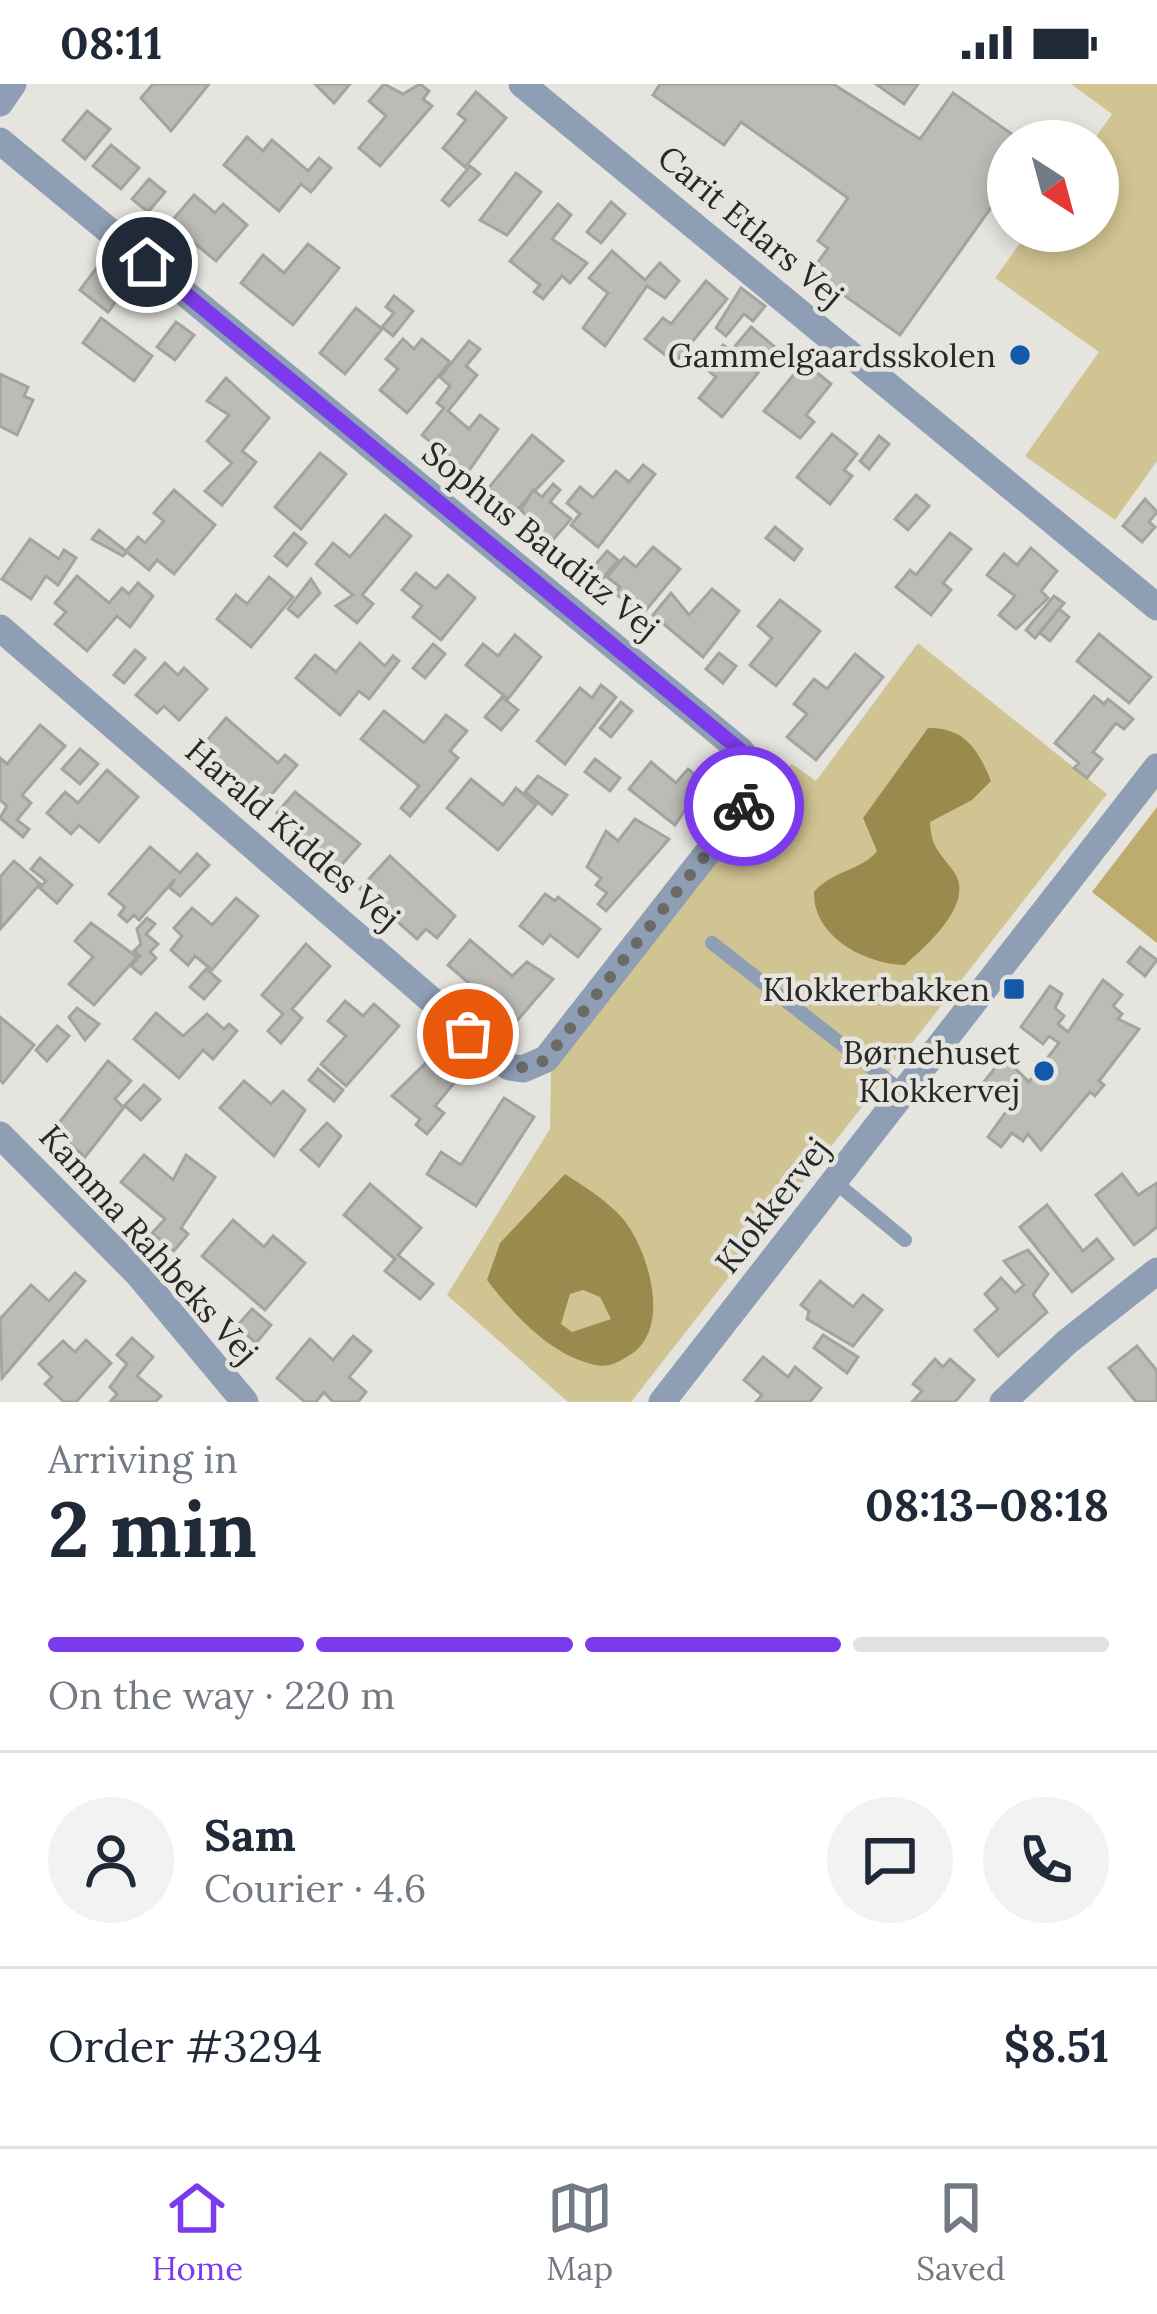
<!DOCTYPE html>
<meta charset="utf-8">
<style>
body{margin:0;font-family:Lora,serif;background:#f2f2f3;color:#1f2937;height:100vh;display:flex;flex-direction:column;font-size:45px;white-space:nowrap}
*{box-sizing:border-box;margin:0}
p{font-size:39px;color:#747a83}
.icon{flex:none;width:66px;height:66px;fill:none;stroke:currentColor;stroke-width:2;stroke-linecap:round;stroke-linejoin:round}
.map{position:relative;height:1318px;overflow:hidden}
.details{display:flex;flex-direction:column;background:#fff;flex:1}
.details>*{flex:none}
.needle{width:78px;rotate:144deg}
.controls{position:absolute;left:987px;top:36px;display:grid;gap:24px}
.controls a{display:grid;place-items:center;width:132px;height:132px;border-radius:50%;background:#fff;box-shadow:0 6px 18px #0003;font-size:60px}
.pin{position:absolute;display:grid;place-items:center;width:102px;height:102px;color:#fff;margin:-51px;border:6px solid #fff;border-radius:50%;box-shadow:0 3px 12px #0007}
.courier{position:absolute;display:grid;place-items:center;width:120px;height:120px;margin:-60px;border:9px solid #7c3aed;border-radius:50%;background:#fff;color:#222;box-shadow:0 3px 15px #0007}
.summary em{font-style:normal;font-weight:700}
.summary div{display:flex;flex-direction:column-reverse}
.summary{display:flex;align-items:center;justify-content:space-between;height:204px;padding:0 48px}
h1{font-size:78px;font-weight:700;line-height:90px}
.bar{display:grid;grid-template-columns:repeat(4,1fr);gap:18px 12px;align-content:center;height:144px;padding:0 48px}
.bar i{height:15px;border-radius:9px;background:#e0e1e3}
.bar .on{background:#7c3aed}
.bar p{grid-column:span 4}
.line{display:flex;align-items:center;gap:30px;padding:0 48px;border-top:3px solid #e0e1e3}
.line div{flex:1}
.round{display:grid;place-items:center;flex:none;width:126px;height:126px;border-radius:63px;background:#f2f2f3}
.status{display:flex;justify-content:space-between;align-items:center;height:84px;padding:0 60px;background:#fff;direction:ltr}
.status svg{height:33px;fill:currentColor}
.tabs{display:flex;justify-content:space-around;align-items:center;height:168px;border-top:3px solid #e0e1e3;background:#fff;font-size:33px;color:#747a83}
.tabs a{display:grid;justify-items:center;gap:6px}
.tabs .on{color:#7c3aed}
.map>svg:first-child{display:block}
.green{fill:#d1c493}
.forest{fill:#bdac6d}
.water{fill:#9b8a4d;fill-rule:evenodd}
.building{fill:#bdbbb6;stroke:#a4a39e;stroke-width:3}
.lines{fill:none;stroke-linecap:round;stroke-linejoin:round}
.service{stroke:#8e9eb5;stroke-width:14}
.minor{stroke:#8e9eb5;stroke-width:27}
.done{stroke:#6a6a66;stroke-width:12;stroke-dasharray:0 21.6}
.route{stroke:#7c3aed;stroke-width:15}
.poi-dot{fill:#1359a9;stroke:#e5e4de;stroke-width:4.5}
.labels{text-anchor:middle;stroke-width:9;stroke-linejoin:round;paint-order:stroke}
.street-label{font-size:33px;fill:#282826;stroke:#e5e4de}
.poi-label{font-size:33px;fill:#282826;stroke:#e5e4de;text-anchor:end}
</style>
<div class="status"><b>08:11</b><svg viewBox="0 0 49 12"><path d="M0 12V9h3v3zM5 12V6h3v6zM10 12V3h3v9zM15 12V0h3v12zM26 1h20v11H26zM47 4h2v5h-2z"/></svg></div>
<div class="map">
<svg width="1157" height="1318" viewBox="0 0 1157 1318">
<rect width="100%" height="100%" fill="#e5e4de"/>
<g class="green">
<path d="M1071,0H1157V377L1115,436L1025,372L1099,268L995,194L1029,147H1098V57H1093L1112,30Z"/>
<path d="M918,559L1107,710L631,1318H568L447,1211L550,1045L551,987L765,714L767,696L792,680L816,697Z"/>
</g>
<path class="forest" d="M1157,723V859L1092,808Z"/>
<g class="water">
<path d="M928,644C965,643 979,667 991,697L972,716L930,738C931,764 940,768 954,788C976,819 926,862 905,881C865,880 813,853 814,808C833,786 863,786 877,767L863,734Z"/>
<path d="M565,1090C585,1103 608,1117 624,1136C649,1168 672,1245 630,1271C619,1278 608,1284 595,1281C550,1271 514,1231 487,1196L500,1159ZM583,1206L600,1213L611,1235L572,1248L561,1240L570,1210Z"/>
</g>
<g class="building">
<path d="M153,0H209L171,47L141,14Z"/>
<path d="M315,0H350L334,19Z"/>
<path d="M384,0L403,10L420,0L429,7L423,15L432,22L380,82L359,64L386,32L369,17Z"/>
<path d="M660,0H833L920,55L953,9L1022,57H1008V100L900,251L811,188L828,164L818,157L848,114L741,38L724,61L653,11Z"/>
<path d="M876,0H918L904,20Z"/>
<path d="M476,8L506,34L465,83L443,64L466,36L458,30Z"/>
<path d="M87,27L110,45L85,75L63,56Z"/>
<path d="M247,53L263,67L272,56L308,87L319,74L331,84L311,108L301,100L279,127L224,81Z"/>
<path d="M111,61L139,84L121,105L93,82Z"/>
<path d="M470,82L480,90L449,122L442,116Z"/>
<path d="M516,89L541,108L507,151L480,136Z"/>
<path d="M149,95L165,108L148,128L132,115Z"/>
<path d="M194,111L215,129L223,120L247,141L216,177L170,139Z"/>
<path d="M611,118L625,130L601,159L587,148Z"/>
<path d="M558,120L571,131L552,155L587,179L570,199L562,192L543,215L534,208L540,201L510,177Z"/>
<path d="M308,160L339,184L293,241L241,199L263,171L284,189Z"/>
<path d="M612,167L645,196L660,179L679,197L665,214L647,202L605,262L583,244L608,209L589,194Z"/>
<path d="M101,178L129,200L108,228L80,206Z"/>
<path d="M706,197L727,215L675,279L645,255L663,234L671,240Z"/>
<path d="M741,204L765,222L753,237L744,230L726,252L716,244Z"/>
<path d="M394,212L413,227L393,252L382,243L394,229L386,223Z"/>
<path d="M356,224L382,245L345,290L320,269Z"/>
<path d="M101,234L152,272L134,297L83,259Z"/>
<path d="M176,238L194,251L175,276L157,263Z"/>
<path d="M751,243L776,264L762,281L753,274L748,281L758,289L722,333L699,314L716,293L704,283L723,261L731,267Z"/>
<path d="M403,255L414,265L422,255L450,278L407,329L380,306L398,285L386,275Z"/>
<path d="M469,257L480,265L466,282L477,291L448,327L469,345L480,331L498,345L468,388L422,351L444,324L437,319L450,302L440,293Z"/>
<path d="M804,278L831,300L806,331L814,338L800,354L764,327Z"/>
<path d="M0,290L28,303L24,312L33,316L17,351L0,342Z"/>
<path d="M226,294L269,334L242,367L256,378L222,421L205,407L232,379L207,357L229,331L207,317Z"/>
<path d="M832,350L857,370L844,386L852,392L830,420L797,393Z"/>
<path d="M532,351L563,377L515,428L487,406Z"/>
<path d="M879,352L889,360L869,385L860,377Z"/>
<path d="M320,369L346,390L301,445L275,423Z"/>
<path d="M643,381L655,390L598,463L571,441L580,430L567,419L580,403L593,414L616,387L629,398Z"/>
<path d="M553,400L560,406L550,418L571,435L551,458L521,426L533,406L542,413Z"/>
<path d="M174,406L215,441L174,490L157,476L149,486L127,468L123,472L92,455L99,446L126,467L138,453L145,459L164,437L154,429Z"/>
<path d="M916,411L929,422L908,446L895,435Z"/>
<path d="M1145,415L1157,428L1149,438L1155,443L1142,458L1123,442Z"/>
<path d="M385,431L411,452L362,511L373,520L357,539L336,522L353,511L316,480L333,459L350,473Z"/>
<path d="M775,443L802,465L794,476L766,454Z"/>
<path d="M294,449L306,459L287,482L275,472Z"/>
<path d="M950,449L971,465L943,499L951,506L931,531L896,503L910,486L916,491Z"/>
<path d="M30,455L59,475L64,466L76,474L58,501L46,492L31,515L2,495Z"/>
<path d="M653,463L680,485L642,531L615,509L620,503L607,493L624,473L636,483Z"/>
<path d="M1031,464L1057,487L1041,507L1048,514L1016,545L999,531L1015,512L987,491L1004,470L1017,481Z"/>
<path d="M607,467L618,476L602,496L590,487Z"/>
<path d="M416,489L436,505L448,491L475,514L441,556L413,533L422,522L402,506Z"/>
<path d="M77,492L109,519L122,504L129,510L138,499L153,512L130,543L117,532L87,567L55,540L66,528L55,519Z"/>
<path d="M269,493L293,513L251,563L217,535L236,511L247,520Z"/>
<path d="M311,495L320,509L298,533L288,525Z"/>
<path d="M712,505L739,527L703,573L653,531L671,509L689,531Z"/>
<path d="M1054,512L1064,519L1035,554L1026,546Z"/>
<path d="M780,516L820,547L776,602L750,581L772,554L758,542Z"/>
<path d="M1059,525L1069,533L1050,557L1040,549Z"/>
<path d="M1099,550L1151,593L1129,619L1077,577Z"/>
<path d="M515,551L541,573L508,615L466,581L483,560L498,572Z"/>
<path d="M360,559L385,582L393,572L399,577L369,615L359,607L340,631L296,594L315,571L336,588Z"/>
<path d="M433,560L445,570L425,594L413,584Z"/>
<path d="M135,566L145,574L124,599L114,591Z"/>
<path d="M719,569L736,582L723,599L706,585Z"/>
<path d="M855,570L883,593L816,676L787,653L807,630L794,620L814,595L827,605Z"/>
<path d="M165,579L178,591L184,584L207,605L179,636L164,622L157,629L136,611Z"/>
<path d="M601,601L616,613L565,680L537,657L580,604L592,614Z"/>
<path d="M1094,612L1104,620L1108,615L1133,635L1124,645L1116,639L1093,668L1102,675L1087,694L1074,684L1079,679L1055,659Z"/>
<path d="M502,613L518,626L501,646L485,633Z"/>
<path d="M621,618L632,627L611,653L600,644Z"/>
<path d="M384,627L424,659L446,631L467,647L450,667L458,674L410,732L401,724L419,702L361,655Z"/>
<path d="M226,634L278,679L285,671L297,681L265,718L200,665Z"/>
<path d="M40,641L65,662L22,711L31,719L17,736L29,745L23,753L0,734L7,722L0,716V674L7,680Z"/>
<path d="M80,665L98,680L80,700L62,685Z"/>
<path d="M595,675L620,694L610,707L585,688Z"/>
<path d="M651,678L676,699L688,685L704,698L675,741L629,705Z"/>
<path d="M107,686L138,713L99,758L79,741L71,750L47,729L65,708L78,719Z"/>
<path d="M538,692L567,711L552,730L525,708Z"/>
<path d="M471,695L503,721L516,704L536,721L498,766L447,724Z"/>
<path d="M295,708L360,760L337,786L277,729Z"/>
<path d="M635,735L669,755L606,827L598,820L607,809L596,801L601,794L587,783L606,747L618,757Z"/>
<path d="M150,763L180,789L197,770L209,781L180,812L170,804L175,795L139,836L134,831L127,838L119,831L125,823L109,810Z"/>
<path d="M390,772L455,832L437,854L426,845L417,855L360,805Z"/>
<path d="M40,774L72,801L57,819L40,804L46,797L31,785Z"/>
<path d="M14,777L40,800L1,844L0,793Z"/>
<path d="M545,810L555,817L558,813L600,845L578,873L550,851L543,860L520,842Z"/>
<path d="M236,814L258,832L212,886L195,872L188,881L171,866L182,852L174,844L192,824L212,841Z"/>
<path d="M147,834L155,840L146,850L158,860L150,868L156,874L141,890L131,882L140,872L134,867L141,860L137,845Z"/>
<path d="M91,839L137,873L94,921L69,900L93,873L75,857Z"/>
<path d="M470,856L512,892L527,878L553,895L515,939L448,881Z"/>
<path d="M306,860L330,882L292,925L302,934L281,959L268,947L283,930L262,911Z"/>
<path d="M1140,863L1157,876L1145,892L1128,878Z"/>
<path d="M206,885L220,897L204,915L190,903Z"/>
<path d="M1103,896L1122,911L1113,922L1122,930L1118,935L1139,945L1099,997L1104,1001L1095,1012L1090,1008L1041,1066L1028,1050L1023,1057L1012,1049L1001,1063L988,1053L1013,1018L983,999L1004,973L1029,998L1059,959L1049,952L1043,960L1021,943L1050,902L1062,910L1055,924L1064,932L1058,940L1068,948Z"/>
<path d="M345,917L363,932L374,920L399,942L346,1002L321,980L346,952L328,937Z"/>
<path d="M77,924L99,940L85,956L69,933Z"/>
<path d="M156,929L183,952L207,930L224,945L229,940L237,947L213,975L203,966L179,994L134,955Z"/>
<path d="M0,933L34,961L3,999L0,996Z"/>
<path d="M57,942L69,952L47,977L36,966Z"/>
<path d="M433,972L459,993L435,1022L444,1029L427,1050L416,1041L420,1035L392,1012Z"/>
<path d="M108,977L131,997L115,1015L123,1023L144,1001L160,1015L141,1036L125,1022L85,1073L54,1045Z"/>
<path d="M318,985L343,1006L334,1017L309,996Z"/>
<path d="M244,997L271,1020L283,1007L305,1026L274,1072L220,1024Z"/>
<path d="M504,1014L534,1033L476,1122L427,1090L441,1068L461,1081Z"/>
<path d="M327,1039L341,1052L319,1082L301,1066Z"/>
<path d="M144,1071L173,1096L186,1071L215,1093L181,1144L188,1150L174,1167L152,1149L165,1135L121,1098Z"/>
<path d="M1122,1090L1138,1111L1157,1099V1143L1134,1161L1096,1111Z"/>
<path d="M370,1100L421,1144L398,1171L433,1200L420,1215L385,1187L395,1175L344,1131Z"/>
<path d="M1047,1121L1083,1167L1097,1155L1113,1175L1072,1208L1020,1143Z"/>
<path d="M233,1136L264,1163L273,1152L305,1179L265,1226L202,1172Z"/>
<path d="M1028,1166L1048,1190L1033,1211L1047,1228L998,1272L975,1246L998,1225L985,1210L1001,1194L1015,1209L1024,1201L1004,1177Z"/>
<path d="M75,1189L85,1197L2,1294L0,1235L31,1201L49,1217Z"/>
<path d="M820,1197L853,1223L863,1211L882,1226L853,1262L807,1235L809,1227L801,1221Z"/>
<path d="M252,1225L271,1241L256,1259L237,1242Z"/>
<path d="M823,1251L858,1273L847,1289L814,1264Z"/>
<path d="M353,1252L371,1267L349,1293L366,1308L358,1318H333L324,1308L316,1318H305L277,1294L310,1255L333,1276Z"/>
<path d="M132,1254L153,1273L137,1292L161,1312L155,1318H110L117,1310L110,1303L127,1280L117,1271Z"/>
<path d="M86,1256L111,1279L76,1318H64L45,1300L52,1293L39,1280L63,1257L75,1268Z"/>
<path d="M1137,1262L1157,1287V1318H1136L1109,1284Z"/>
<path d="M763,1273L788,1293L795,1283L821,1304L810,1318H756L762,1311L744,1296Z"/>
<path d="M935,1275L943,1283L950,1275L974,1296L955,1318H912L922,1307L913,1300Z"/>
</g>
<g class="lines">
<g class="service">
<path d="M712,859L904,1009"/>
<path d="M835,1098L905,1156"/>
</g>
<g class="minor">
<path d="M522,0L1157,523"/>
<path d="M0,19L13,0"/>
<path d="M0,57L740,666C754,682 758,697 748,717L546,975L523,985L509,983L0,544"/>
<path d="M0,1051L138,1190L245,1318"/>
<path d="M662,1318L1157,683"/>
<path d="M1003,1318L1067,1258L1157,1187"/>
</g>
</g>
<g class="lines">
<path class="done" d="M468,950C492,970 514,997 546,975L744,722"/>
<path class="route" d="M147,178L740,666L754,686L744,722"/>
</g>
<g class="poi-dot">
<circle cx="1020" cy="271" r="12"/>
<rect x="1002" y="893" width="24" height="24" rx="6"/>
<circle cx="1044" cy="987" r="12"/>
</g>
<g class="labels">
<g class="street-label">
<text transform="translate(751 142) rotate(40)" y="12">Carit Etlars Vej</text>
<text transform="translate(541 456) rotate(39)" y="12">Sophus Bauditz Vej</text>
<text transform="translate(293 750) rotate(41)" y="12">Harald Kiddes Vej</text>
<text transform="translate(772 1121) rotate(-52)" y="12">Klokkervej</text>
<text transform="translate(149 1160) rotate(48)" y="12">Kamma Rahbeks Vej</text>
</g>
<g class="poi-label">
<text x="996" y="283">Gammelgaardsskolen</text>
<text x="990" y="917">Klokkerbakken</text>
<text x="1020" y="980">Børnehuset<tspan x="1020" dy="38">Klokkervej</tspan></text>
</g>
</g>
</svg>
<div class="controls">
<a><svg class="needle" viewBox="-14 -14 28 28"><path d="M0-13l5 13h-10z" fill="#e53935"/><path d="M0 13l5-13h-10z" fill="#747a83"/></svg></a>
</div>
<div class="pin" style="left:468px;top:950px;background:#ea580c"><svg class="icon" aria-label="bag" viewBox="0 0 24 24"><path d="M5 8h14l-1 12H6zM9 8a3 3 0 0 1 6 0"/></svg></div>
<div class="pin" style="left:147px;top:178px;background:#1f2937"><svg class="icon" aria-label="home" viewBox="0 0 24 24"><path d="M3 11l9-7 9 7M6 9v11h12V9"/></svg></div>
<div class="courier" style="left:744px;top:722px"><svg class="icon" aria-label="bike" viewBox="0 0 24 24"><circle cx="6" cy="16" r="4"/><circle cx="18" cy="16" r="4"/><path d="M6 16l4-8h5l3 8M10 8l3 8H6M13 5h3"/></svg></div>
</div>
<section class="details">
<div class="summary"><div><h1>2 min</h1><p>Arriving in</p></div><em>08:13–08:18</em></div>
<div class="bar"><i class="on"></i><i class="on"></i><i class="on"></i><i></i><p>On the way · 220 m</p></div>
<div class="line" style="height:216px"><a class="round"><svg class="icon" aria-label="person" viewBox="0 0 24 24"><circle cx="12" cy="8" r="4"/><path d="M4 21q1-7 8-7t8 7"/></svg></a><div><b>Sam</b><p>Courier · 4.6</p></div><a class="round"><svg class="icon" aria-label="chat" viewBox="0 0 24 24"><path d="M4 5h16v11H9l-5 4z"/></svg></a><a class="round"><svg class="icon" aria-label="phone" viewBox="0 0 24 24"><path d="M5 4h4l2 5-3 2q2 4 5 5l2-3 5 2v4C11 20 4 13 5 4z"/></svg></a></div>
<div class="line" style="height:156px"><div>Order #3294</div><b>$8.51</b></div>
</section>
<nav class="tabs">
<a class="on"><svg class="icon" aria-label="home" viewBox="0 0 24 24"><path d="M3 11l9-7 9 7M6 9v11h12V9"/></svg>Home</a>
<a><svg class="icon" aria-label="map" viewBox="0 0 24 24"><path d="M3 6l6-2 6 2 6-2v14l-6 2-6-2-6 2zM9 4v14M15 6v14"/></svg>Map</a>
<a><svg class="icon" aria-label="saved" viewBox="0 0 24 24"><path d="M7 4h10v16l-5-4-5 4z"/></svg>Saved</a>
</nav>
